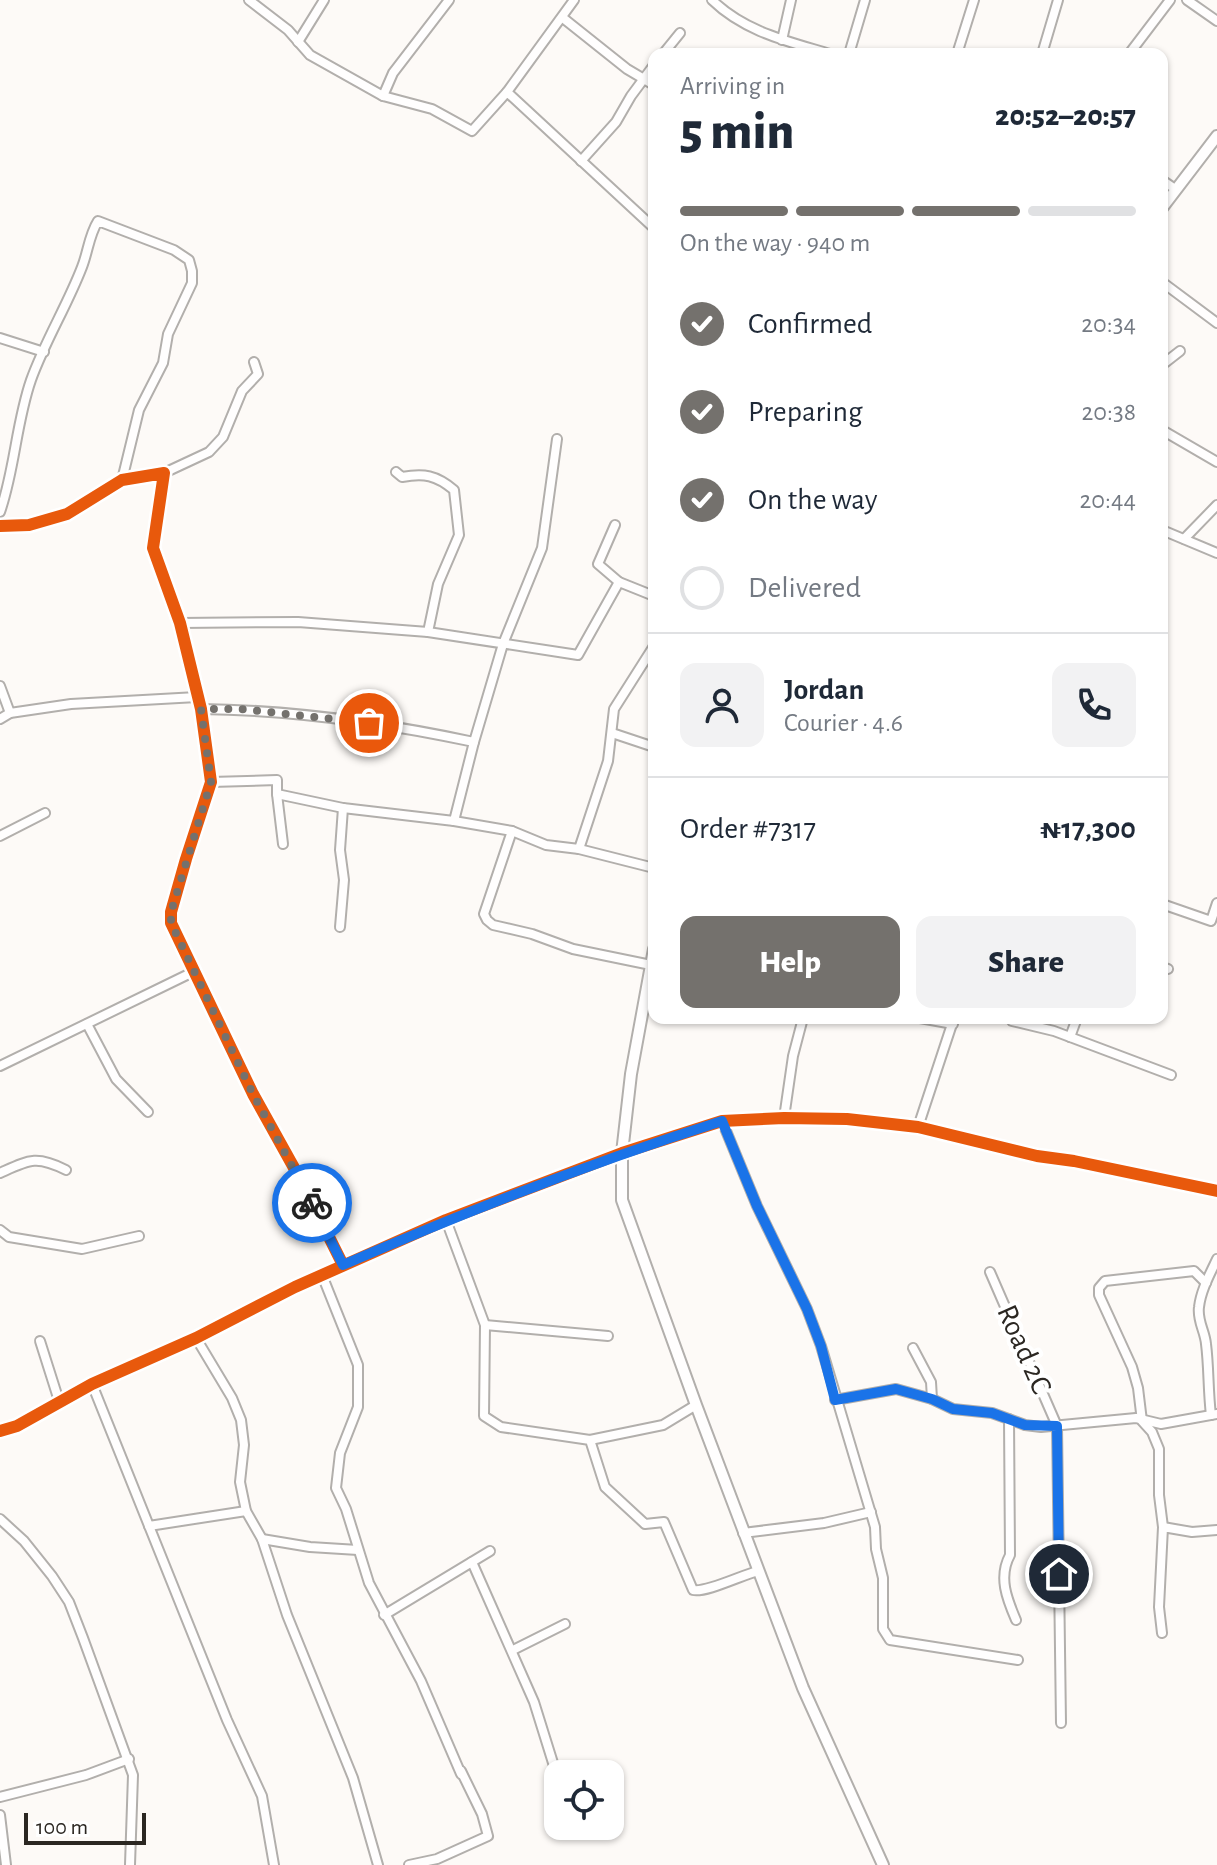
<!DOCTYPE html>
<meta charset="utf-8">
<style>
body{margin:0;font-family:"Alegreya Sans",sans-serif;background:#f2f2f3;color:#1f2937;height:100vh;display:flex;flex-direction:column;font-size:30px;white-space:nowrap}
*{box-sizing:border-box;margin:0}
p{font-size:26px;color:#747a83}
.icon{flex:none;width:44px;height:44px;fill:none;stroke:currentColor;stroke-width:2;stroke-linecap:round;stroke-linejoin:round}
.map{position:relative;flex:1;overflow:hidden}
.panel{position:absolute;left:648px;top:48px;width:520px;height:976px;display:flex;flex-direction:column;background:#fff;border-radius:16px;box-shadow:0 2px 6px #0004}
.panel>*{flex:none}
.buttons{position:absolute;left:544px;top:1760px;display:grid;gap:16px}
.buttons a{display:grid;place-items:center;width:80px;height:80px;border-radius:16px;background:#fff;box-shadow:0 2px 6px #0004;font-size:40px}
.scale{position:absolute;left:24px;bottom:20px;width:122px;box-sizing:border-box;padding-left:8px;border:4px solid #2b2722;border-top:0;font-size:22px;line-height:28px;white-space:nowrap;color:#2b2722;-webkit-text-stroke:6px #fff;paint-order:stroke}
.pin{position:absolute;display:grid;place-items:center;width:68px;height:68px;color:#fff;margin:-34px;border:4px solid #fff;border-radius:50%;box-shadow:0 2px 8px #0007}
.courier{position:absolute;display:grid;place-items:center;width:80px;height:80px;margin:-40px;border:6px solid #1a73e8;border-radius:50%;background:#fff;color:#222;box-shadow:0 2px 10px #0007}
.headline em{font-style:normal;font-weight:800}
.headline div{display:flex;flex-direction:column-reverse}
.headline{display:flex;align-items:center;justify-content:space-between;height:136px;padding:0 32px}
h1{font-size:52px;font-weight:800;line-height:60px}
.bar{display:grid;grid-template-columns:repeat(4,1fr);gap:12px 8px;align-content:center;height:96px;padding:0 32px}
.bar i{height:10px;border-radius:6px;background:#e0e1e3}
.bar .on{background:#74716d}
.bar p{grid-column:span 4}
.line{display:flex;align-items:center;gap:20px;padding:0 32px;border-top:2px solid #e0e1e3}
.line div{flex:1}
.round{display:grid;place-items:center;flex:none;width:84px;height:84px;border-radius:16px;background:#f2f2f3}
ol{padding:0 32px;list-style:none}
li{display:flex;align-items:center;gap:24px;height:88px}
li p{margin-inline-start:auto}
li .icon{padding:8px;border-radius:50%;background:#74716d;color:#fff;stroke-width:4}
li:last-child{color:#747a83}
li i{width:44px;height:44px;border:4px solid #e0e1e3;border-radius:50%}
.action{display:flex;gap:16px;margin-top:auto;padding:16px 32px}
.action a{flex:1;height:92px;border-radius:16px;background:#74716d;color:#fff;font-size:32px;font-weight:800;line-height:92px;text-align:center}
.action a+a{background:#f2f2f3;color:#1f2937}
.map>svg:first-child{display:block}
.lines{fill:none;stroke-linecap:round;stroke-linejoin:round}
.minor-casing{stroke:#b2afac;stroke-width:12}
.tertiary-casing{stroke:#b2afac;stroke-width:14}
.minor{stroke:#fffefe;stroke-width:8}
.tertiary{stroke:#fffefe;stroke-width:10}
.cycleway-casing{stroke:#fff;stroke-width:17}
.cycleway{stroke:#e8590c;stroke-width:12}
.done{stroke:#74716d;stroke-width:8;stroke-dasharray:0 14.4}
.route{stroke:#1a73e8;stroke-width:10}
.labels{text-anchor:middle;stroke-width:8;stroke-linejoin:round;paint-order:stroke}
.street-label{font-size:30px;fill:#2b2722;stroke:#fff}
</style>
<div class="map">
<svg width="1217" height="1865" viewBox="0 0 1217 1865">
<rect width="100%" height="100%" fill="#fdfaf7"/>
<g class="lines">
<g class="minor-casing">
<g id="minor">
<path d="M249,0L288,30L310,55L383,96"/>
<path d="M449,0L393,73L383,96L432,109L472,131L507,92L654,228"/>
<path d="M712,0C745,32 787,41 830,54"/>
<path d="M1187,0L1217,21"/>
<path d="M563,18L627,69L654,85"/>
<path d="M782,40L791,0"/>
<path d="M298,42L324,0"/>
<path d="M663,54L680,33"/>
<path d="M849,54L865,0"/>
<path d="M957,54L974,0"/>
<path d="M1042,54L1058,0"/>
<path d="M1129,54L1170,0"/>
<path d="M507,92L574,0"/>
<path d="M581,161L616,122L631,96L654,65"/>
<path d="M1162,180L1175,189"/>
<path d="M1162,282L1217,323"/>
<path d="M0,338L44,352"/>
<path d="M1162,365L1180,351"/>
<path d="M1162,430L1217,462"/>
<path d="M557,439L542,548L503,644L474,742L454,821L512,831L546,845L579,849L654,868"/>
<path d="M396,472L402,477C424,473 436,475 454,490L459,535L438,584L428,632L578,655L619,582L598,564L615,525"/>
<path d="M164,473L209,452L223,437L242,391L258,374L254,362"/>
<path d="M0,512C15,469 16,423 31,380C45,341 67,306 82,267C88,252 89,235 98,221L174,250L189,260L192,271V283L168,334L163,363L139,410L122,480"/>
<path d="M0,526L29,525L67,514L122,480L164,473L153,548L180,623L201,709L211,782L186,859L171,912V923L253,1094L298,1175L343,1265"/>
<path d="M1162,530L1217,553"/>
<path d="M1184,539L1217,505"/>
<path d="M619,582L654,596"/>
<path d="M180,623L298,622L428,632"/>
<path d="M0,686L10,713"/>
<path d="M201,709C292,710 385,723 474,742"/>
<path d="M0,719L10,713L71,704L197,697"/>
<path d="M612,733L654,747"/>
<path d="M211,782L277,780V794"/>
<path d="M512,831L484,914L487,920L493,925L532,934L573,949L651,965"/>
<path d="M0,836L45,813"/>
<path d="M283,844L277,794L343,808"/>
<path d="M579,849L608,761L614,709L654,646"/>
<path d="M1162,904L1211,921L1217,903"/>
<path d="M340,927L344,880L340,850L343,808L454,821"/>
<path d="M1162,967L1168,969"/>
<path d="M920,1018L953,1024"/>
<path d="M1012,1021L1054,1031L1171,1075"/>
<path d="M87,1024L116,1079L148,1112"/>
<path d="M1070,1037L1077,1018"/>
<path d="M0,1066L193,972"/>
<path d="M784,1118L793,1056L803,1018"/>
<path d="M722,1121L757,1206L807,1309L821,1346L875,1527L876,1549L883,1578V1629L890,1640L1018,1660"/>
<path d="M918,1127L954,1018"/>
<path d="M0,1173C29,1160 36,1155 66,1170"/>
<path d="M446,1220L485,1325L484,1416L501,1427L590,1440L605,1487L645,1524L664,1522L693,1590C706,1593 742,1575 758,1571"/>
<path d="M0,1230L9,1237L82,1249L139,1236"/>
<path d="M990,1272L1057,1426L1061,1723"/>
<path d="M322,1275L358,1365V1407L340,1453L336,1488L346,1509L369,1583L421,1681L461,1774"/>
<path d="M485,1325L608,1336"/>
<path d="M196,1338L232,1398L241,1420L244,1445L240,1482L246,1511L262,1539L287,1615L353,1778L378,1865"/>
<path d="M40,1341L59,1401"/>
<path d="M913,1348L931,1382L932,1399"/>
<path d="M92,1384L227,1720L262,1796L274,1865"/>
<path d="M835,1400L896,1389L932,1399L953,1409L992,1413L1025,1425L1041,1427L1136,1418L1161,1424L1217,1414"/>
<path d="M1211,1415C1208,1391 1209,1367 1206,1344C1205,1331 1197,1321 1199,1307C1201,1290 1210,1274 1217,1259"/>
<path d="M1009,1419L1010,1555C998,1577 1007,1599 1016,1620"/>
<path d="M0,1431L17,1426L92,1384L196,1338L295,1287L446,1220L622,1153L722,1121L784,1118L847,1119L918,1127L1037,1156L1074,1161L1217,1191"/>
<path d="M590,1440L663,1425L696,1405"/>
<path d="M0,1519L24,1541L52,1576L69,1602L83,1638L133,1775L130,1865"/>
<path d="M149,1526L246,1511"/>
<path d="M1163,1527L1159,1495V1449L1152,1432L1142,1421L1138,1388L1132,1367L1099,1295V1288L1105,1281L1194,1271L1206,1283"/>
<path d="M743,1533L824,1523L871,1512"/>
<path d="M262,1539L310,1547L358,1550"/>
<path d="M472,1562L534,1702L558,1779"/>
<path d="M384,1615L490,1551"/>
<path d="M1162,1633L1159,1607L1163,1527L1192,1532L1217,1530"/>
<path d="M513,1650L565,1624"/>
<path d="M0,1797L86,1775L129,1759"/>
<path d="M0,1815L6,1865"/>
<path d="M409,1865L437,1859L488,1836L482,1814L461,1771"/>
</g>
</g>
<g class="tertiary-casing">
<g id="tertiary">
<path d="M1162,208L1217,136"/>
<path d="M654,949L631,1074L622,1153V1200L696,1405L803,1688L883,1865"/>
</g>
</g>
<use href="#minor" class="minor"/>
<use href="#tertiary" class="tertiary"/>
<g class="cycleway-casing">
<g id="cycleway">
<path d="M0,526L29,525L67,514L122,480L164,473L153,548L180,623L201,709L211,782L186,859L171,912V923L253,1094L298,1175L343,1265"/>
<path d="M0,1431L17,1426L92,1384L196,1338L295,1287L446,1220L622,1153L722,1121L784,1118L847,1119L918,1127L1037,1156L1074,1161L1217,1191"/>
</g>
</g>
<use href="#cycleway" class="cycleway"/>
</g>
<g class="lines">
<path class="done" d="M312,1203L253,1094L171,923V912L211,782L201,709H241L369,723"/>
<path class="route" d="M312,1203L343,1265C467,1211 593,1162 722,1121L757,1206L807,1309L821,1346L835,1400L896,1389L932,1399L953,1409L992,1413L1025,1425L1057,1426L1059,1574"/>
</g>
<g class="labels">
<g class="street-label">
<text transform="translate(1025 1349) rotate(66)" y="10">Road 2C</text>
</g>
</g>
</svg>
<div class="buttons">
<a><svg class="icon" aria-label="locate" viewBox="0 0 24 24"><circle cx="12" cy="12" r="6"/><path d="M12 2v4M12 18v4M2 12h4M18 12h4"/></svg></a>
</div>
<div class="scale">100 m</div>
<div class="pin" style="left:369px;top:723px;background:#ea580c"><svg class="icon" aria-label="bag" viewBox="0 0 24 24"><path d="M5 8h14l-1 12H6zM9 8a3 3 0 0 1 6 0"/></svg></div>
<div class="pin" style="left:1059px;top:1574px;background:#1f2937"><svg class="icon" aria-label="home" viewBox="0 0 24 24"><path d="M3 11l9-7 9 7M6 9v11h12V9"/></svg></div>
<div class="courier" style="left:312px;top:1203px"><svg class="icon" aria-label="bike" viewBox="0 0 24 24"><circle cx="6" cy="16" r="4"/><circle cx="18" cy="16" r="4"/><path d="M6 16l4-8h5l3 8M10 8l3 8H6M13 5h3"/></svg></div>
<section class="panel">
<div class="headline"><div><h1>5 min</h1><p>Arriving in</p></div><em>20:52–20:57</em></div>
<div class="bar"><i class="on"></i><i class="on"></i><i class="on"></i><i></i><p>On the way · 940 m</p></div>
<ol>
<li><svg class="icon" aria-label="check" viewBox="0 0 24 24"><path d="M5 12l5 5 9-10"/></svg>Confirmed<p>20:34</p></li>
<li><svg class="icon" aria-label="check" viewBox="0 0 24 24"><path d="M5 12l5 5 9-10"/></svg>Preparing<p>20:38</p></li>
<li><svg class="icon" aria-label="check" viewBox="0 0 24 24"><path d="M5 12l5 5 9-10"/></svg>On the way<p>20:44</p></li>
<li><i></i>Delivered</li>
</ol>
<div class="line" style="height:144px"><a class="round"><svg class="icon" aria-label="person" viewBox="0 0 24 24"><circle cx="12" cy="8" r="4"/><path d="M4 21q1-7 8-7t8 7"/></svg></a><div><b>Jordan</b><p>Courier · 4.6</p></div><a class="round"><svg class="icon" aria-label="phone" viewBox="0 0 24 24"><path d="M5 4h4l2 5-3 2q2 4 5 5l2-3 5 2v4C11 20 4 13 5 4z"/></svg></a></div>
<div class="line" style="height:104px"><div>Order #7317</div><b>₦17,300</b></div>
<div class="action"><a>Help</a><a>Share</a></div>
</section>
</div>
